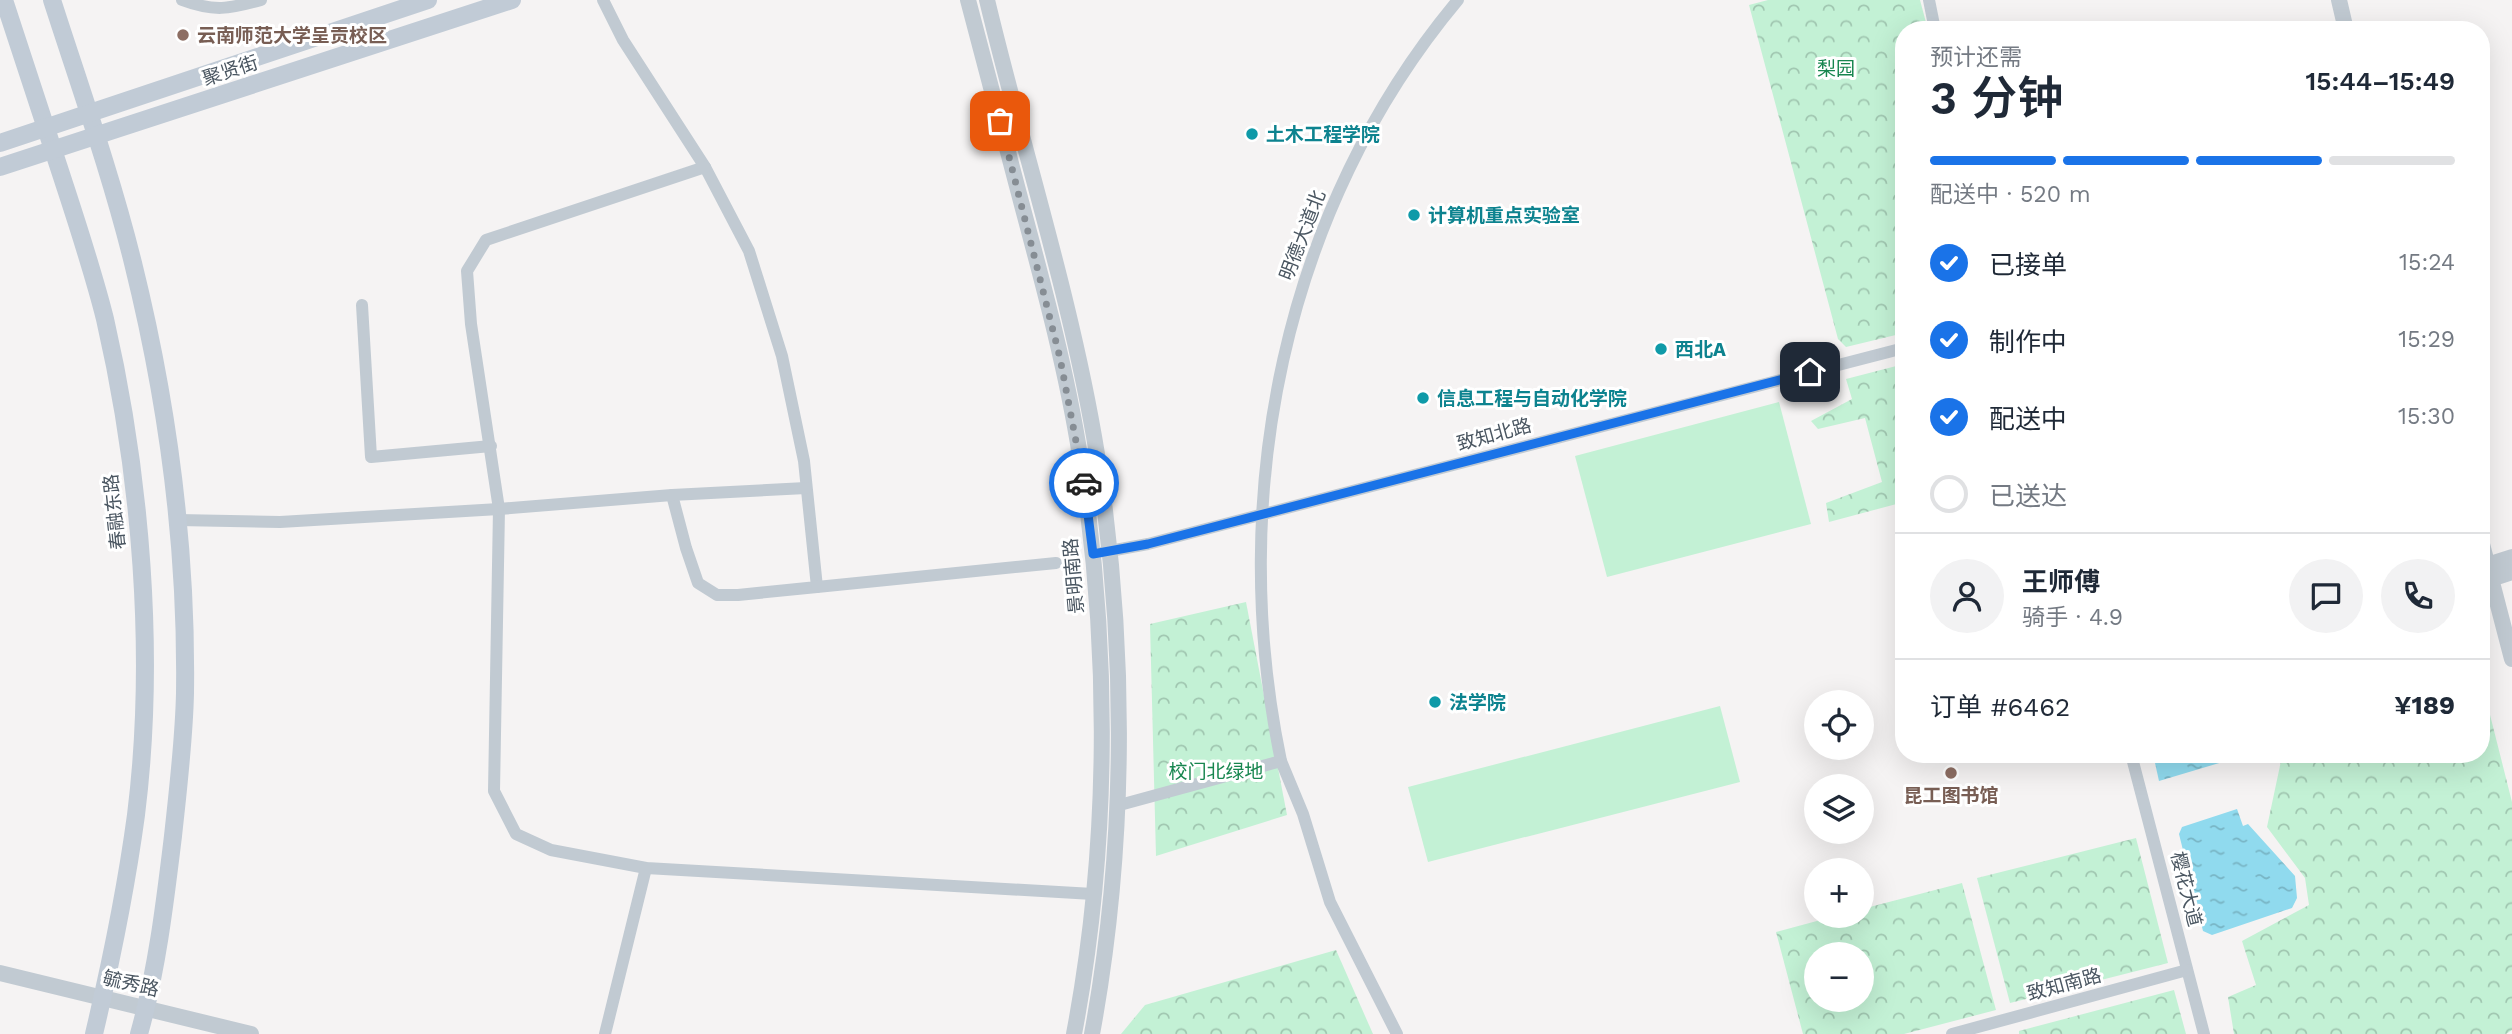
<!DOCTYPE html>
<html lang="zh">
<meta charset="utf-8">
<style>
body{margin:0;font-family:"Work Sans","Noto Sans SC",sans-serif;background:#f2f2f3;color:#1f2937;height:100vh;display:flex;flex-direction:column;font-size:26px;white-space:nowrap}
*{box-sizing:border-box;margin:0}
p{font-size:23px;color:#747a83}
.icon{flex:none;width:38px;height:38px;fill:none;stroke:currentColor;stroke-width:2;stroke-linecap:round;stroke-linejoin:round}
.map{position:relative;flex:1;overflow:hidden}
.sheet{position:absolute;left:1895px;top:21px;width:595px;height:742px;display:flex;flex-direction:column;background:#fff;border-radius:28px;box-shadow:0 7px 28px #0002}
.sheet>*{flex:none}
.controls{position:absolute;left:1804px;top:690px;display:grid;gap:14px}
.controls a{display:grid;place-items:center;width:70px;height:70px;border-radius:50%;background:#fff;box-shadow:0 7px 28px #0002;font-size:35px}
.pin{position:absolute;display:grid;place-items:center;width:60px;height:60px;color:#fff;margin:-30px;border-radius:14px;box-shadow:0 4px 10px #0006}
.courier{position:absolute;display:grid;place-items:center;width:70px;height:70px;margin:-35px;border:5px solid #1a73e8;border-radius:50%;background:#fff;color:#222;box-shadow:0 2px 9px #0007}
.overview em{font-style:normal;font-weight:600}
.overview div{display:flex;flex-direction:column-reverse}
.overview{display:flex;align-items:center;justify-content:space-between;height:119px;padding:0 35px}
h1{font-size:46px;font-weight:600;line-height:52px}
.bar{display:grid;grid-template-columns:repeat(4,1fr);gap:10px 7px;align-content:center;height:84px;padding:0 35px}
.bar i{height:9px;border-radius:5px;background:#e0e1e3}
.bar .selected{background:#1a73e8}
.bar p{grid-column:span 4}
.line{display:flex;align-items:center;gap:18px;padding:0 35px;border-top:2px solid #e0e1e3}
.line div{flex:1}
.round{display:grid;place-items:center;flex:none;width:74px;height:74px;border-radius:37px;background:#f2f2f3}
ol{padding:0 35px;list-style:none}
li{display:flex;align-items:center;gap:21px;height:77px}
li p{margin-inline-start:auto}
li .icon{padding:7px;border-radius:50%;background:#1a73e8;color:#fff;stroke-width:4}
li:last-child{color:#747a83}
li i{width:38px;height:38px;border:4px solid #e0e1e3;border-radius:50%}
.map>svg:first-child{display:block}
.green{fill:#c3f1d5}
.forest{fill:url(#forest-crowns);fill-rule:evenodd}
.water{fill:url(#water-ripples)}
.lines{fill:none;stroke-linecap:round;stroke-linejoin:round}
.minor{stroke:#c1cad2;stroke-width:12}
.tertiary{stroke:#c1cad2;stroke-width:16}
.secondary{stroke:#c1cbd6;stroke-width:18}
.done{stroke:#868d94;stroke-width:7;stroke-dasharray:0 12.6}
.route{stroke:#1a73e8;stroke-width:9}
.education-dot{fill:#8d6e63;stroke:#fff;stroke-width:2.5}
.culture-dot{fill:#0f9aa8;stroke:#fff;stroke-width:2.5}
.labels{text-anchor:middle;stroke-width:6;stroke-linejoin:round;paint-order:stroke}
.education-label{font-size:19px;font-weight:bold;fill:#785e54;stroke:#fff;text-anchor:start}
.park-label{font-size:19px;fill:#17864f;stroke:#fff}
.street-label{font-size:19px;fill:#4a5661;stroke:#fff}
.culture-label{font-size:19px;font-weight:bold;fill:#0d838f;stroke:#fff;text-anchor:start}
</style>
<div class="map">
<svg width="2512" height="1034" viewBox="0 0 2512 1034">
<defs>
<pattern id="forest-crowns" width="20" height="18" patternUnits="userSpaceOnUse" patternTransform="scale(1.75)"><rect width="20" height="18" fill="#c3f1d5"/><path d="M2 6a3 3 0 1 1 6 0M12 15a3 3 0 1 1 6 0" fill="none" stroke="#a0c6b0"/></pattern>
<pattern id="water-ripples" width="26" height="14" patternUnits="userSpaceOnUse" patternTransform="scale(1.75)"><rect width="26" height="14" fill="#90daee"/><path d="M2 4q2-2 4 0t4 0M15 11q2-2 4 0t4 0" fill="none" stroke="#78b4c4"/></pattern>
</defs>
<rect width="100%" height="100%" fill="#f5f3f3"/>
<g class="green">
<path d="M1779,402L1811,524L1607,577L1575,456Z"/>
<path d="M1720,706L1740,782L1428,862L1408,787Z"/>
</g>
<g class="forest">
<path d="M1768,0H1920L1928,30H1904V333L1846,347L1838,339L1749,5Z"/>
<path d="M1904,364V502L1829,522L1826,503L1882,482L1865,418L1818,429L1811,421L1852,399L1846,379Z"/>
<path d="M1246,602L1287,815L1156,856L1150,624Z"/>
<path d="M2482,683L2512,802V1030L2506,1034H2234L2228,997L2256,985L2242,941L2309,905L2305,878L2267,827L2281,761L2262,754H2482Z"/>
<path d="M2136,838L2168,963L2010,1003L1977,878Z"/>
<path d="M1962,883L1996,1010L1904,1034H1803L1776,932L1839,915H1862V909ZM1816,954H1862V999H1816Z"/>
<path d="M1336,950L1373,1034H1121L1145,1005Z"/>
<path d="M2174,990L2186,1034H2019V1031Z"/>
</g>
<g class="water">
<path d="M2153,754H2239L2236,758L2159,781Z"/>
<path d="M2237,809L2243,826L2248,824L2295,876L2297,898L2292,908L2212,935L2203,931L2179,834L2182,827Z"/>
</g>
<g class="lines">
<g class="minor">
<path d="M182,0C214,12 229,9 261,0"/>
<path d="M603,0L623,40L705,167L749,251L782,356L804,461L817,587L738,595H717L698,583L686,548L672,495"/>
<path d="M1929,0L1935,30"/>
<path d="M705,167L486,240L467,271L471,324L499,509L494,791L516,834L551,850L646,868L1093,894"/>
<path d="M362,305L371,457L491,446"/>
<path d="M178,520L280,522L499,509L672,495L806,488"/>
<path d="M1104,552L1148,544L1904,348"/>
<path d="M817,587L1056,563"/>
<path d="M2131,754L2204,1034"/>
<path d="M1281,761L1303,814L1330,902L1397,1034"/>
<path d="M1116,806L1281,761C1226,497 1283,209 1458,0"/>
<path d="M605,1034L646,868"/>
<path d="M1952,1034L2187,970"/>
</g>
<g class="tertiary">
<path d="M968,0C987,70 1005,140 1023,209C1045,291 1067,373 1080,456C1110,646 1110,844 1074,1034"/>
<path d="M987,0C1023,151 1072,300 1097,454C1127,644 1127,844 1092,1034"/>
<path d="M2339,0L2346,30"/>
<path d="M2482,544L2512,659"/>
<path d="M2487,565L2512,557"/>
<path d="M2491,579L2512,572"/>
<path d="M0,973L251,1034"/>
</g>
<g class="secondary">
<path d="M4,0C23,59 43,118 62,177C77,223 93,271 105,319C141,476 156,655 136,815C126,889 111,962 94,1034"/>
<path d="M52,0C80,87 111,174 133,263C168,404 187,548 185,693C184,741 178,789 173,836C165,902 157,970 139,1034"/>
<path d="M0,143L428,0"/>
<path d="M0,167L512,0"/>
</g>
</g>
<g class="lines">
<path class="done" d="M1000,121L1060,358L1084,483"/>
<path class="route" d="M1084,483L1093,554L1148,544L1810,372"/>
</g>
<g class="education-dot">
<circle cx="183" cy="35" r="7"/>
<circle cx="1951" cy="773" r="7"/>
</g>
<g class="culture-dot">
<circle cx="1252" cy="134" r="7"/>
<circle cx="1414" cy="215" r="7"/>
<circle cx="1661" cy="349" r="7"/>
<circle cx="1423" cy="398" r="7"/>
<circle cx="1435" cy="702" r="7"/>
</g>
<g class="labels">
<g class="education-label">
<text x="197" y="42">云南师范大学呈贡校区</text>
<text x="1951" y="802" text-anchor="middle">昆工图书馆</text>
</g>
<g class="park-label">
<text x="1836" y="75">梨园</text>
<text x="1216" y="778">校门北绿地</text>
</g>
<g class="street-label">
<text transform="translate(230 70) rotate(-18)" y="7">聚贤街</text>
<text transform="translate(1302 235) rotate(-69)" y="7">明德大道北</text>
<text transform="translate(1494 434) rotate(-15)" y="7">致知北路</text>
<text transform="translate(114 512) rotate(-96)" y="7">春融东路</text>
<text transform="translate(1073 576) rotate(-95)" y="7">景明南路</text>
<text transform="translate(2187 889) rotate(76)" y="7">樱花大道</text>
<text transform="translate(131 983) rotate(13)" y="7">毓秀路</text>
<text transform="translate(2064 984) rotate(-15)" y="7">致知南路</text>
</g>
<g class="culture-label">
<text x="1266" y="141">土木工程学院</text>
<text x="1428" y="222">计算机重点实验室</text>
<text x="1675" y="356">西北A</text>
<text x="1437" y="405">信息工程与自动化学院</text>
<text x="1449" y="709">法学院</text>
</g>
</g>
</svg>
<div class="controls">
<a><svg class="icon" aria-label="locate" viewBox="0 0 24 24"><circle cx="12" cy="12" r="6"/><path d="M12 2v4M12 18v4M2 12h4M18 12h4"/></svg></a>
<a><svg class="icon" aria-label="layers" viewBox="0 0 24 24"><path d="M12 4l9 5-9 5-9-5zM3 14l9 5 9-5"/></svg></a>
<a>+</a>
<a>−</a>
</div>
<div class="pin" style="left:1000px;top:121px;background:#ea580c"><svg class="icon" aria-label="bag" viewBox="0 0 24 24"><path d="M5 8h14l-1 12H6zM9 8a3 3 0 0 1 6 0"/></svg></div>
<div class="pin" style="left:1810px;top:372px;background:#1f2937"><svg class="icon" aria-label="home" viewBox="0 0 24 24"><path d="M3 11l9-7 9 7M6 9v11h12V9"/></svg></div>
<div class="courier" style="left:1084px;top:483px"><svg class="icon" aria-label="car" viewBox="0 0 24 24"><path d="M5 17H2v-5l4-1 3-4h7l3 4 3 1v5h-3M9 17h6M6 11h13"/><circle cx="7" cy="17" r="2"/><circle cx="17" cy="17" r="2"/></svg></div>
<section class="sheet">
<div class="overview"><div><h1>3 分钟</h1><p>预计还需</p></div><em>15:44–15:49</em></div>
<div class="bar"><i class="selected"></i><i class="selected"></i><i class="selected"></i><i></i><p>配送中 · 520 m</p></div>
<ol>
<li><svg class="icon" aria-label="check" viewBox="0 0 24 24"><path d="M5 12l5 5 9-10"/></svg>已接单<p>15:24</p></li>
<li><svg class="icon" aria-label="check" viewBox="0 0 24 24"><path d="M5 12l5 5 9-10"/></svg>制作中<p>15:29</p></li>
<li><svg class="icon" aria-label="check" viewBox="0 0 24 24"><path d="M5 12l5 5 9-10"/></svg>配送中<p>15:30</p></li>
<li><i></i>已送达</li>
</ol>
<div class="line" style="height:126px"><a class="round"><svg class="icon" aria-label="person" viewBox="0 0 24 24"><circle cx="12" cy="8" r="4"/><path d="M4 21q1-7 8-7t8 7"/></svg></a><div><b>王师傅</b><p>骑手 · 4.9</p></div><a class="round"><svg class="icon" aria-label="chat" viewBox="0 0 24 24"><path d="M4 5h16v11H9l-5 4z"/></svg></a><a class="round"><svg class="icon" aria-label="phone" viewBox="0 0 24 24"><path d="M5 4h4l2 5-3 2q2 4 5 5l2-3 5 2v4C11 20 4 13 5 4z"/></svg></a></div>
<div class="line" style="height:91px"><div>订单 #6462</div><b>¥189</b></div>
</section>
</div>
